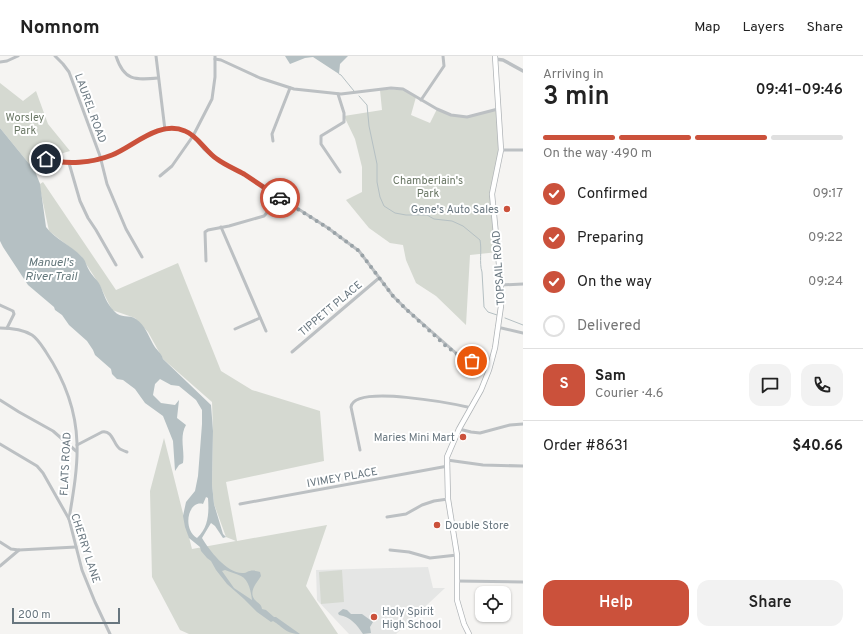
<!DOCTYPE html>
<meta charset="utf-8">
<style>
body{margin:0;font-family:Overpass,sans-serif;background:#f2f2f2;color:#222;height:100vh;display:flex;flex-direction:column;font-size:15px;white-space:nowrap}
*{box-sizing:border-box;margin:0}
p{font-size:13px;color:#767676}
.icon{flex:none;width:22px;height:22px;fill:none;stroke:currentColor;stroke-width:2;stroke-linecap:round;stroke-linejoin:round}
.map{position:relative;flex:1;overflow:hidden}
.side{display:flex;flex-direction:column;background:#fff;width:340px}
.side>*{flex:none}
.fabs{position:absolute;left:475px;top:530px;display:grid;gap:8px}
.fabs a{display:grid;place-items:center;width:36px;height:36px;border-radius:8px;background:#fff;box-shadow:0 1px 3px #0004;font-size:20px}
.scale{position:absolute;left:12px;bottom:10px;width:108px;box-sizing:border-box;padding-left:4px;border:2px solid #68767f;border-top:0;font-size:11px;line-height:14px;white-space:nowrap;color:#68767f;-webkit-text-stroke:3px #fff;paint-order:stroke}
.pin{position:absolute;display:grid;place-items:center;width:34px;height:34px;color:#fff;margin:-17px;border:2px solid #fff;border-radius:50%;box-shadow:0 1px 4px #0007}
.courier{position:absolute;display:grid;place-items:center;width:40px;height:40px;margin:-20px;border:3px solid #cb513b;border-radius:50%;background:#fff;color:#222;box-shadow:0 1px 5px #0007}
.overview em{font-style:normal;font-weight:600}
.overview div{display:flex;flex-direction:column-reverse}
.overview{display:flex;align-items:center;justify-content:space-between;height:68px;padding:0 20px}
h1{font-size:26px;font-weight:600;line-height:30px}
.bar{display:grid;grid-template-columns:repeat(4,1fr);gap:6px 4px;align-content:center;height:48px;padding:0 20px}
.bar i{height:5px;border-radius:3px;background:#e0e0e0}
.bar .selected{background:#cb513b}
.bar p{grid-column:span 4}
.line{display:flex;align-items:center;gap:10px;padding:0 20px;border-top:1px solid #e0e0e0}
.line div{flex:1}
.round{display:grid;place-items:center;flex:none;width:42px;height:42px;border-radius:12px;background:#f2f2f2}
ol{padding:0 20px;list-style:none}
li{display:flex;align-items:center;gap:12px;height:44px}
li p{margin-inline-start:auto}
li .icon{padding:4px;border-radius:50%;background:#cb513b;color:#fff;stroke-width:4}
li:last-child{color:#767676}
li i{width:22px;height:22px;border:2px solid #e0e0e0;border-radius:50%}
.primary-button{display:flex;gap:8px;margin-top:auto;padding:8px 20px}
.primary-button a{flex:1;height:46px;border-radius:12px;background:#cb513b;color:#fff;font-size:16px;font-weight:600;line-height:46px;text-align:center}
.primary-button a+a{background:#f2f2f2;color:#222}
header{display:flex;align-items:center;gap:24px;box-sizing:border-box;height:56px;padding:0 20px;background:#fff;border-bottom:1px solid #e0e0e0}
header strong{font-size:19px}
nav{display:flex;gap:22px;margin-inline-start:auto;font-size:14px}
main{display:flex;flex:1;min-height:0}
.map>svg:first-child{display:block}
.built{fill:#e5e6e5}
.green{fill:#d5d9d1}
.water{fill:#b5c0c3;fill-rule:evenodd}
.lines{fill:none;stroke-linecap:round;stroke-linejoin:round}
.stream{stroke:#b5c0c3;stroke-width:1}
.primary-casing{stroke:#b0b4b7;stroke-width:6}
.minor{stroke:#bcc0c3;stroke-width:3}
.tertiary{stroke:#bcc0c3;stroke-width:3.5}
.primary{stroke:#fff;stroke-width:4.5}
.done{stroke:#99a2a7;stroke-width:4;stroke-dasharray:0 7.2}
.route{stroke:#cb513b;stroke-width:5}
.poi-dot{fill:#cb513b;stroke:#fff;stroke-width:1.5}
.labels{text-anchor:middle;stroke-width:4;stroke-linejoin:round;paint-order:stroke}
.street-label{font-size:11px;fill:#68767f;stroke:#fff}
.park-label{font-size:11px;fill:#6a7765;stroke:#fff}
.poi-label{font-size:11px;fill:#68767f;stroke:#fff;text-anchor:end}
.water-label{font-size:12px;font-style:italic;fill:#63777b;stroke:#fff}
</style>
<header>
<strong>Nomnom</strong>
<nav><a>Map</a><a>Layers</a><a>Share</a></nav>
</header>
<main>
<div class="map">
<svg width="523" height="578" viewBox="0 0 523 578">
<rect width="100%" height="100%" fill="#f5f4f2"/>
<path class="built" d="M428,511L433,532H445L396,578H349L317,544L316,514Z"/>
<g class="green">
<path d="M0,27L23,45L36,35L48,68L70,95L53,100L51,109L35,115L0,72Z"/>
<path d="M403,33L416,41L411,59L430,67L437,53C464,65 472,60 498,53L501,94L492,138L498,196L470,199L466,269L436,240L416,227L406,204L403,189L390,187L369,172L346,144L362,136V111L355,83L344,60L382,54L380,34Z"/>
<path d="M38,123L40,128L43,126L116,234L178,207L221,315L252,334L320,355L324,405L226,426L237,485L327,469L306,530L338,578H189L180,574L152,521L150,435L164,382L192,493L236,485L226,481L214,448L212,428L213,375L212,346L163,303L148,276L135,262L112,254L99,228L81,200L49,175Z"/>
<path d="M342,514L344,546L321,548L319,516Z"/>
</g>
<g class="water">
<path d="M285,0H348L340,8L339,18L313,1L305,2L290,8Z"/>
<path d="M0,72L35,115L40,128L46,171C56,184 71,189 82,201C86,205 86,209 89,214C91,219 97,223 100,229C104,238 106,247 114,255C121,263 129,258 136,263C145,269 148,279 153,288C156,294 161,296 163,303L211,349L213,375L212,428L214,448L223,478L226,481L223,482L215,470L211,467L202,482C209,494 228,519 244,517C246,517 248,515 250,515C253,514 257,515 260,516L261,520C257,527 247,536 256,545C259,548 261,548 262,553L266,554L274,561H276L300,578C286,578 283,571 273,565L271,566L257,556L244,543L227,528L216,514L211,505L207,502L201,495L200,491L189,482L185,471L183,460L186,446L195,435L198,420L202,368V354L196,344L179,330L171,329L160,323L155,328L153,339L161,347L175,349L179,344L177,362L186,369C179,381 185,394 183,407L179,409L175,415L173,385L163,360L145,347L135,333L123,324L117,323L112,318L111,313L95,299L93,294L87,285L69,269L62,259L55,254L54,251L28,229L3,191L0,185ZM206,441L208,442C209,456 209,471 197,482C182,473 188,444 203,448ZM225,514C230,516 237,518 241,520C249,524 251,536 252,544L234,532L222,515Z"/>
<path d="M343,553L347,554L351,558H362L373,566L370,571L371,577L363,578C357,569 351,561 339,559L338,557Z"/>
</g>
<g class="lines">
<g class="stream">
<path d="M339,18L341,19L354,35"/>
<path d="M359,40L367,49L369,70L377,108V126L380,141L384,150L395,157L406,159H427L434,163L452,165L463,170L480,184C482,194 479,207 482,216L484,251L488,256L497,259"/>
<path d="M505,262L523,269"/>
</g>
<g class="primary-casing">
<path id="primary" d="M469,578L464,568L457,544V499L448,443L447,401L459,373L481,334L489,314L495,292L501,250V229L492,138L501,94L495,0"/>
</g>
<g class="minor">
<path d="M55,0L63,8L69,16L100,100L107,128L126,173L142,201"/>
<path d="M116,0C124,25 135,24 158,22"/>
<path d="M156,0L165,74"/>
<path d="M215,0V21L212,43L193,80L204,93L216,103L244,118L328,172L359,195L393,240L406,253L457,298L489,314"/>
<path d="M215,3L221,4L260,22L294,33L341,38L391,32L403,33L437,53L451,59L467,61L498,53"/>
<path d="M0,6L7,5L18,0"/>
<path d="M338,38L344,57V66L321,80V88L340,116"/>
<path d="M421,44L444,10L443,0"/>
<path d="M273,85L272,78L290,32"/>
<path d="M501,94H523"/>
<path d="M46,103C67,109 93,108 113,99C138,88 164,59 193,80L172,110L160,120"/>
<path d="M69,107L80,145L88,162L96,174L116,209"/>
<path d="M221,171L266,275"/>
<path d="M206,205L205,176L208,174L229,170L264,160L280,142"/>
<path d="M501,229L523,228"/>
<path d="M0,249L13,255L14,258L7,272"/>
<path d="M497,271L523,277"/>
<path d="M0,272C10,272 24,274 32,279C38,283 42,290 46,296C64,323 76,354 77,387C78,411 73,439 69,463"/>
<path d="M235,273L260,262"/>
<path d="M292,296L379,222"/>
<path d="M0,344L19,356L53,375L76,395"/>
<path d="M459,373L471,376L480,377L510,369L523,368"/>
<path d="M0,388L37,410L43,417L69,463L82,514L95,546L110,578"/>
<path d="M77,389L102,376C113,374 113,388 120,393C122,394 124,395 127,396"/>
<path d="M360,394L351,351C354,328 455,348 472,352"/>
<path d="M447,404L483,409L523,410"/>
<path d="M240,448L448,410"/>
<path d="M387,461L406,458L422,449L434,445L448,443"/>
<path d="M0,486L11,493L19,494"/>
<path d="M390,494L409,496L430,502L457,499"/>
<path d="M0,510L19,494L76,491"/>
<path d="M457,525L523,526"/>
</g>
<path class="tertiary" d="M495,3L503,4L523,15"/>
<use href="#primary" class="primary"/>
</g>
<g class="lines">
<path class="done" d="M280,142L328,172L359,195L393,240L406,253L446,290L457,298L472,305"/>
<path class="route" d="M46,103C67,109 92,107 112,99C134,90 159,64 185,75C197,79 206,96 217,103C225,109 235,113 244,118C256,126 268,134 280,142"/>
</g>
<g class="poi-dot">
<circle cx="507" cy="153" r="4"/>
<circle cx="463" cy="381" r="4"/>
<circle cx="437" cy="469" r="4"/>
<circle cx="374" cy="561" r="4"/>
</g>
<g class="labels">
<g class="street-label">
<text transform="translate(91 52) rotate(70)" y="4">LAUREL ROAD</text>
<text transform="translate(498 212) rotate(-94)" y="4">TOPSAIL ROAD</text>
<text transform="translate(330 252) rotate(-40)" y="4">TIPPETT PLACE</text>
<text transform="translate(65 408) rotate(-87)" y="4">FLATS ROAD</text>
<text transform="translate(342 421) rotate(-10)" y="4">IVIMEY PLACE</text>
<text transform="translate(86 492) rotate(72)" y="4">CHERRY LANE</text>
</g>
<g class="park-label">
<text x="25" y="65">Worsley<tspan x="25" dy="13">Park</tspan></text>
<text x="428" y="128">Chamberlain's<tspan x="428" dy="13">Park</tspan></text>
</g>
<g class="poi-label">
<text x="499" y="157">Gene's Auto Sales</text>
<text x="455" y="385">Maries Mini Mart</text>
<text x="445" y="473" text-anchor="start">Double Store</text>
<text x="382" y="559" text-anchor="start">Holy Spirit<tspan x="382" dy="13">High School</tspan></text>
</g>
<g class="water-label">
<text x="51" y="210">Manuel's<tspan x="51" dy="14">River Trail</tspan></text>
</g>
</g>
</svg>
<div class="fabs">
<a><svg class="icon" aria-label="locate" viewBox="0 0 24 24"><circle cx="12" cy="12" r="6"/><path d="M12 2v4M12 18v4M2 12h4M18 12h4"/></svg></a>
</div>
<div class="scale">200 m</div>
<div class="pin" style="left:472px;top:305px;background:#ea580c"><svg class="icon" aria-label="bag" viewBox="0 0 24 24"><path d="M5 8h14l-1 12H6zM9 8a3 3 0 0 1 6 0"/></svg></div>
<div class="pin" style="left:46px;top:103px;background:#1f2937"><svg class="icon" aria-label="home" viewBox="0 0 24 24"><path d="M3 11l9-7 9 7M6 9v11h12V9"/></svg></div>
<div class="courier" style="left:280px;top:142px"><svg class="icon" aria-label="car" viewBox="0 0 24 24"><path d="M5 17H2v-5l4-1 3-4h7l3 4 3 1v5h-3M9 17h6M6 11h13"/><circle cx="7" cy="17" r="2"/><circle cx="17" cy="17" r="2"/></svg></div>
</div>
<section class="side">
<div class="overview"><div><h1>3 min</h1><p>Arriving in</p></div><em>09:41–09:46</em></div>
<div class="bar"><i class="selected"></i><i class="selected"></i><i class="selected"></i><i></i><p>On the way · 490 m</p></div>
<ol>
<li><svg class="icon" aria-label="check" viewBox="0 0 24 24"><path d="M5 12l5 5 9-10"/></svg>Confirmed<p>09:17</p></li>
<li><svg class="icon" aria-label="check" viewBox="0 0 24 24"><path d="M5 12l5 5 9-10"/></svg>Preparing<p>09:22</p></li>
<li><svg class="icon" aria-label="check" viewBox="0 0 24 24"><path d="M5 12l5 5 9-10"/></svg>On the way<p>09:24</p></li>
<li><i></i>Delivered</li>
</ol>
<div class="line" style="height:72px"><b class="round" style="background:#cb513b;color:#fff">S</b><div><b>Sam</b><p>Courier · 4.6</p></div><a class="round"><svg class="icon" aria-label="chat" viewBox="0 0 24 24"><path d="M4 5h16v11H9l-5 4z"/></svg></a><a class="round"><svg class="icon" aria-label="phone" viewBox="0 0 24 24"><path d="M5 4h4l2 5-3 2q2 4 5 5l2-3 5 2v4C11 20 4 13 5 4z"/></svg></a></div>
<div class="line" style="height:52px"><div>Order #8631</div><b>$40.66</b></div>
<div class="primary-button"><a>Help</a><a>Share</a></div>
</section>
</main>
